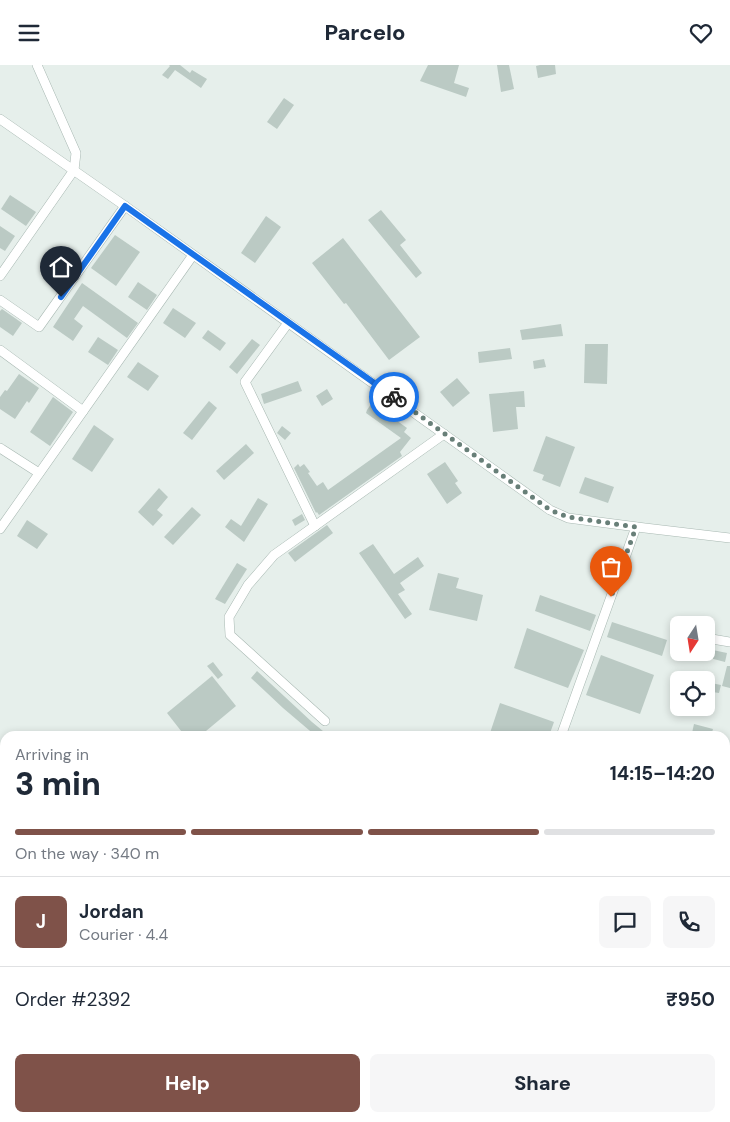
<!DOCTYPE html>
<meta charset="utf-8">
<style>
body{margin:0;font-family:"DM Sans",sans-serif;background:#f6f6f7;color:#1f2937;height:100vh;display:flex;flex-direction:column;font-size:19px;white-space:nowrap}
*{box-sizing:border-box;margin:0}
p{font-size:16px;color:#747a83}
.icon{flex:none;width:28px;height:28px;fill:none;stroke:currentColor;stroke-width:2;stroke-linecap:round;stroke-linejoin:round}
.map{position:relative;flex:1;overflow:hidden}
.details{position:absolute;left:0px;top:666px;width:730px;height:391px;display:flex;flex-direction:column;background:#fff;border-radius:15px 15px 0 0;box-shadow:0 2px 8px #0003}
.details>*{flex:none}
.needle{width:32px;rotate:192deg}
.buttons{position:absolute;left:670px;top:551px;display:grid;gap:10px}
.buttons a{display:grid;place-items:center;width:45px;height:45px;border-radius:8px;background:#fff;box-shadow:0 2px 8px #0003;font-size:25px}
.pin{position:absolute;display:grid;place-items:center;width:42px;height:42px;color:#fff;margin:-51px -21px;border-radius:50% 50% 50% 0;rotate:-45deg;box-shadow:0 0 5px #0007}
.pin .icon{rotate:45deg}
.courier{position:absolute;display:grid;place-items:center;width:50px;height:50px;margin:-25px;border:4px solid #1a73e8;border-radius:50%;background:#fff;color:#222;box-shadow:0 1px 6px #0007}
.summary em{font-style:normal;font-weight:800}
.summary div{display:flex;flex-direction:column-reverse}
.summary{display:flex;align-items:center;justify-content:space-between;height:85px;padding:0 15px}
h1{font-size:32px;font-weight:800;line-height:38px}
.bar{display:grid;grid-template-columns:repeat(4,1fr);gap:8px 5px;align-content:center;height:60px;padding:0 15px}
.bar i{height:6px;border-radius:4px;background:#e0e1e3}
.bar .on{background:#7f5249}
.bar p{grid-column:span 4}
.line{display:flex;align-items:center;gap:12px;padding:0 15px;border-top:1px solid #e0e1e3}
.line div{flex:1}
.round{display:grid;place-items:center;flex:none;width:52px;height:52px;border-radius:8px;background:#f6f6f7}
.cta{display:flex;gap:10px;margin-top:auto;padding:10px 15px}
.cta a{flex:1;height:58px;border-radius:8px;background:#7f5249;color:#fff;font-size:20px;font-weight:800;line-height:58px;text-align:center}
.cta a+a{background:#f6f6f7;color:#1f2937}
header{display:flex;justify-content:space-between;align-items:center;height:65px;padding:0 15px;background:#fff;font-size:22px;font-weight:800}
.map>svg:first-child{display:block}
.building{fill:#bbcac4}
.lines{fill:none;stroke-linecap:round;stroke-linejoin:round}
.minor-casing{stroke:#a8b8b2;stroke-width:10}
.minor{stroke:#fff;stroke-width:9}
.done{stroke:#687f78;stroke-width:5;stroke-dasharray:0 9}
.route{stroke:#1a73e8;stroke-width:6}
</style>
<header><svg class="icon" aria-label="menu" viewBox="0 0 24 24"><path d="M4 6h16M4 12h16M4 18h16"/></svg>Parcelo<svg class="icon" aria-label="heart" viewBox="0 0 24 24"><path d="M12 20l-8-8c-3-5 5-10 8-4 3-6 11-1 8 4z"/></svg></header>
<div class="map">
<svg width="730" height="1057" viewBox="0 0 730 1057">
<rect width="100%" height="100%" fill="#e6efeb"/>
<g class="building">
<path d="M169,0H180L190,8L192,5L207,14L201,23L175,5L168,14L162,10L170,1Z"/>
<path d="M428,0H459L454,18L469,23L466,32L420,16Z"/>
<path d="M497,0H509L514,24L501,27Z"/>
<path d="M540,0H555L556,9L538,13L536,1Z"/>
<path d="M284,33L294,40L277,64L267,57Z"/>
<path d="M10,130L36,147L26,161L1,144Z"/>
<path d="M381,145L406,175L400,180L422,208L416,213L368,155Z"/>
<path d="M266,151L281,162L255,198L241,188Z"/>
<path d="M0,161L15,171L5,186L0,183Z"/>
<path d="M115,170L140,187L116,221L91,203Z"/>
<path d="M343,173L420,272L389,295L346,238L344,239L312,198Z"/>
<path d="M138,217L157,230L147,245L128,232Z"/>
<path d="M82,218L138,258L127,273L83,241L74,254L83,261L73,276L53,262Z"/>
<path d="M173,243L196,258L185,273L163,258Z"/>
<path d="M2,244L22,258L13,271L0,262V246Z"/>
<path d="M561,259L563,271L522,275L520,265Z"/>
<path d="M208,265L226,278L220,286L202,273Z"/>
<path d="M98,272L118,285L108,300L88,287Z"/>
<path d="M252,274L260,280L237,309L229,302Z"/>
<path d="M585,279H608L607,319L584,318Z"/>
<path d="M510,283L512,294L479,298L478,287Z"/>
<path d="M544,294L546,302L534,304L533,296Z"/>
<path d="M138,297L159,311L148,326L127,312Z"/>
<path d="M19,309L39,323L29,338L27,336L15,354L0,344V332L5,325L7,326Z"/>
<path d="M457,313L470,328L453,342L440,327Z"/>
<path d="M298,316L302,326L264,339L261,329Z"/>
<path d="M327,324L333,334L322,341L316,331Z"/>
<path d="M524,326L525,342H516L518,364L493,367L489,329Z"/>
<path d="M378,329L395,342L389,350L407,363L404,367L411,373L400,387L402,391L319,450L317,447L316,448L294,403L298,399L300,402L304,399L310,407L308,408L317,421L323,417L328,425L401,373L366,348L367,345Z"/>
<path d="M53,332L73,347L50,381L30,367Z"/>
<path d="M209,336L217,343L192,375L183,368Z"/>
<path d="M94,360L114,374L92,407L72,394Z"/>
<path d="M282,361L291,368L285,375L277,368Z"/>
<path d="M546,371L575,382L560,422L542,415L544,410L533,406Z"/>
<path d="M246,379L254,388L224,415L216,406Z"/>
<path d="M445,397L458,416L455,418L462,428L447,439L427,409Z"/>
<path d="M585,412L614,422L608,438L579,428Z"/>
<path d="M159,423L168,432L157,445L163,450L153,461L138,447Z"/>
<path d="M258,433L268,439L244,477L225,462L231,454L241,461Z"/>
<path d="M192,442L201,450L173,480L164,472Z"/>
<path d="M302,449L305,455L295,461L292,455Z"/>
<path d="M27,455L48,469L37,484L17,471Z"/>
<path d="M327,460L333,468L295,497L288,488Z"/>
<path d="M373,479L394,509L418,492L424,501L400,518L405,525L398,529L412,549L405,554L359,488Z"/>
<path d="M237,498L247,504L225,539L215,534Z"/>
<path d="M438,508L459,513L456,523L483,530L477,556L429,545Z"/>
<path d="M540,530L596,550L590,566L535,546Z"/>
<path d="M612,557L667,575L662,591L607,572Z"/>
<path d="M527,563L584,585L568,623L514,603Z"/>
<path d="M708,584L727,588L725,597L706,592Z"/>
<path d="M601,590L654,610L640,649L586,630Z"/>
<path d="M213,597L223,610L218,614L207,601Z"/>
<path d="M727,601H730V623L722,621Z"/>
<path d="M257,606L312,657L329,671H316L283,643L251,613Z"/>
<path d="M212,611L236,641L200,671H185L167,648Z"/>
<path d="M706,617L721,620L719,628L706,626Z"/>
<path d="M500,638L554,657L549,671H489Z"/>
<path d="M694,659L713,664L711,671L692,668Z"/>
</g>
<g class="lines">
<g class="minor-casing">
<g id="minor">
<path d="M0,54L125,141L550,445L568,453L645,463L730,473"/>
<path d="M0,211L74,105L76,88L37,0"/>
<path d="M0,235L39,262L125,141"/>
<path d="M288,258L245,317L315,461"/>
<path d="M0,285L83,346"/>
<path d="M0,383L39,408"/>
<path d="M0,464L193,190"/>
<path d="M706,573L730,577"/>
<path d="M325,656L230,570L229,552L248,520L274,490L444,369"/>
<path d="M561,671L636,462"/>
<path d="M725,803L730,804"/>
<path d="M725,911L730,883"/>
<path d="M699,1057L700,1052"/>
</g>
</g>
<use href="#minor" class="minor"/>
</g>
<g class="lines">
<path class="done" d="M394,332L550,445L568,452L636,462L611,532"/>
<path class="route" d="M61,232L125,141L394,332"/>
</g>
</svg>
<div class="buttons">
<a><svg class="needle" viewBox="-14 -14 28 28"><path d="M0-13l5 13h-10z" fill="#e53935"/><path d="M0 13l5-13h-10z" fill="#747a83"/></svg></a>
<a><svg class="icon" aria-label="locate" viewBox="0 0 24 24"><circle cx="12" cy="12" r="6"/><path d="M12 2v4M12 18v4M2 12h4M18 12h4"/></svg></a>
</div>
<div class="pin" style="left:611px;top:532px;background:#ea580c"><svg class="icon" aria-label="bag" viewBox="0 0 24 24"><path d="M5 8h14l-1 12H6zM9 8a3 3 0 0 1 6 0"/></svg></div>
<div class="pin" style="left:61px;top:232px;background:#1f2937"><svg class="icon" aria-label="home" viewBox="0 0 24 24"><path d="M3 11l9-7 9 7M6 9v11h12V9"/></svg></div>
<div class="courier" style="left:394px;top:332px"><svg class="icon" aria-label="bike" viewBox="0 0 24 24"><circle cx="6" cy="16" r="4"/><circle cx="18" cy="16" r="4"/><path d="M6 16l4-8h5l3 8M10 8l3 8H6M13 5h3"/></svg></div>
<section class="details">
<div class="summary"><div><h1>3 min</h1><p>Arriving in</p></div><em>14:15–14:20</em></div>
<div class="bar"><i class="on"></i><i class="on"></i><i class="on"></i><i></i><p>On the way · 340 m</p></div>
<div class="line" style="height:90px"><b class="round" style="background:#7f5249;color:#fff">J</b><div><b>Jordan</b><p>Courier · 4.4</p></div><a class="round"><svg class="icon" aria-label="chat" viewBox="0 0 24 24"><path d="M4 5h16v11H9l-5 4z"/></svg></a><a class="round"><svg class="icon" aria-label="phone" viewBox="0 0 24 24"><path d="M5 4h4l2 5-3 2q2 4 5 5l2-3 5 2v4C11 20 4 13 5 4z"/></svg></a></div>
<div class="line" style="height:65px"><div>Order #2392</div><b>₹950</b></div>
<div class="cta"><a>Help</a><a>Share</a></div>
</section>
</div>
